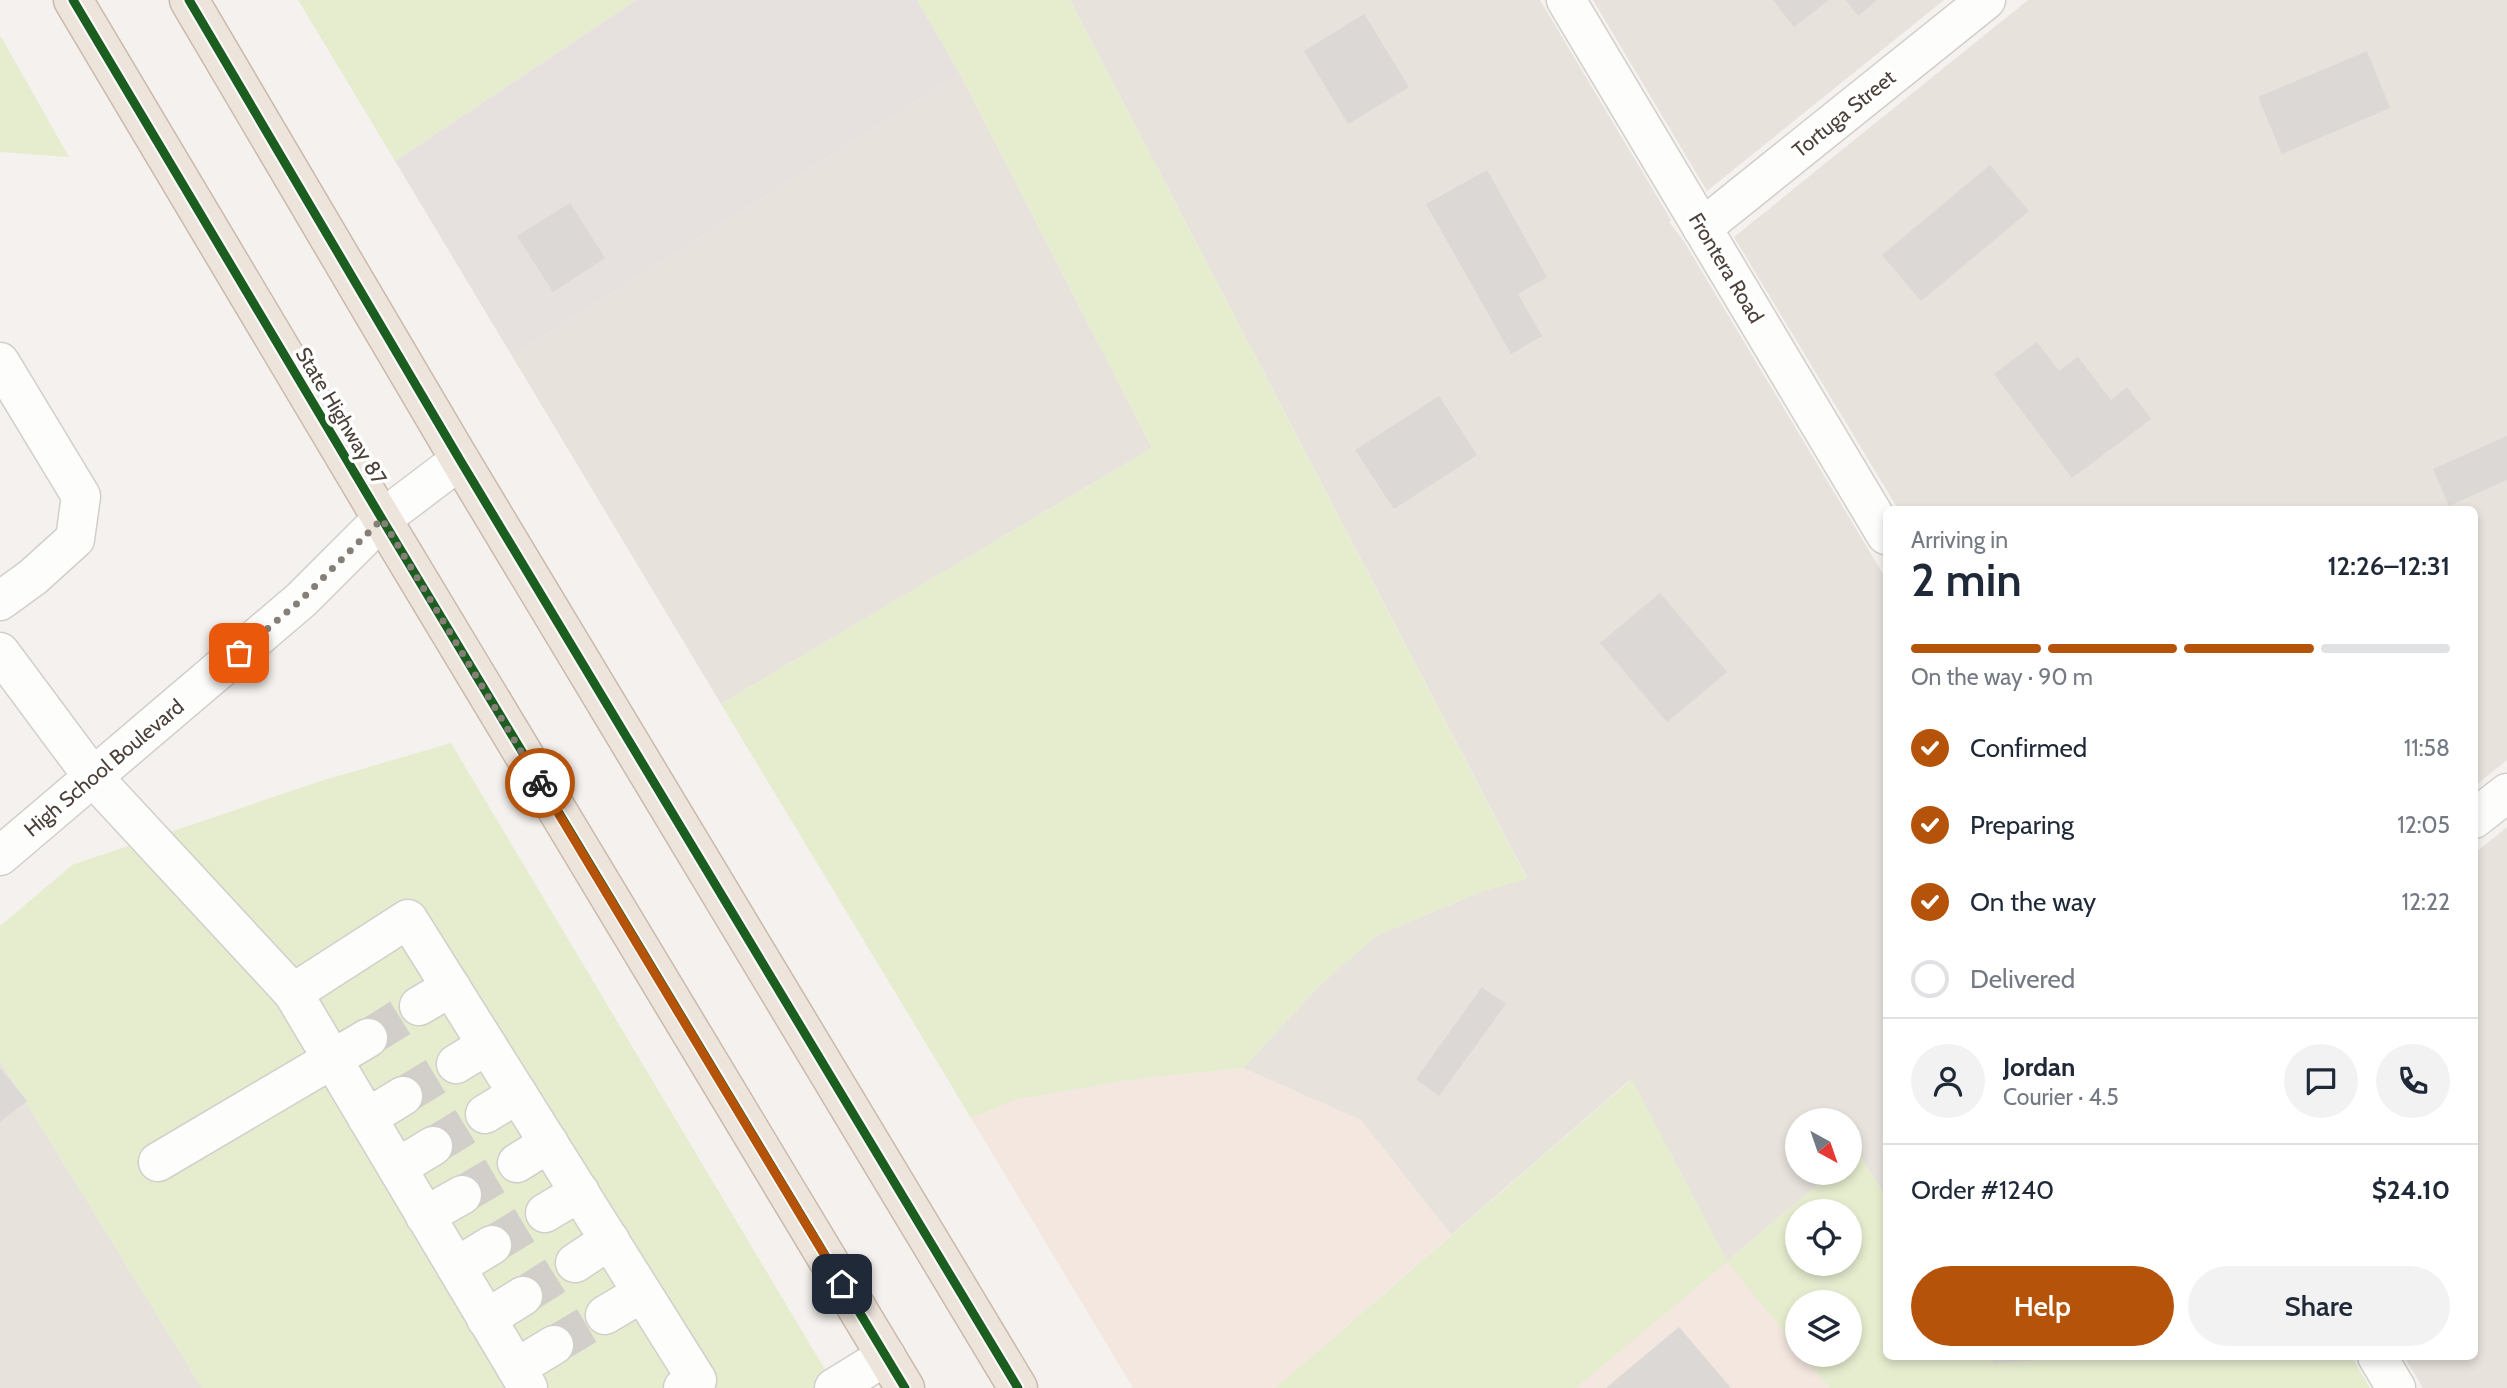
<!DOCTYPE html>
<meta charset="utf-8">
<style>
body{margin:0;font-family:Cabin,sans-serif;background:#f2f2f3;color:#1f2937;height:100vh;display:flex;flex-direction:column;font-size:26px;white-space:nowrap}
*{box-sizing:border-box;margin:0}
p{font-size:23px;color:#747a83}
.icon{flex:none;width:38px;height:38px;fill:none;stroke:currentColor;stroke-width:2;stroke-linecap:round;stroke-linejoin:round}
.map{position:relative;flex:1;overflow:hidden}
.panel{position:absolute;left:1883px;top:506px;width:595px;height:854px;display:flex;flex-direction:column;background:#fff;border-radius:10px;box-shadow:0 4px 10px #0003}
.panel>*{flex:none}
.needle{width:46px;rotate:140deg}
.buttons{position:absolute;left:1785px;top:1108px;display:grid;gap:14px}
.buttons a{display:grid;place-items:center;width:77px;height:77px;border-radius:50%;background:#fff;box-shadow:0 4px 10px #0003;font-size:35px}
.pin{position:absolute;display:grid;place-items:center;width:60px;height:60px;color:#fff;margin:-30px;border-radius:14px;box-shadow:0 4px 10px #0006}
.courier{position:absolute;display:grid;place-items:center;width:70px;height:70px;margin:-35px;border:5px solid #b45309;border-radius:50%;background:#fff;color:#222;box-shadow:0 2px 9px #0007}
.summary em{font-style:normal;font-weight:600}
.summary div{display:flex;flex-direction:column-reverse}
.summary{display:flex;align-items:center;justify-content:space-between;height:119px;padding:0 28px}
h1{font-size:46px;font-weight:600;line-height:52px}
.bar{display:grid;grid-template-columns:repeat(4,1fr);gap:10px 7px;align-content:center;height:84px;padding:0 28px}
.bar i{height:9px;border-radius:5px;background:#e0e1e3}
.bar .active{background:#b45309}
.bar p{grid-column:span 4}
.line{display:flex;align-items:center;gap:18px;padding:0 28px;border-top:2px solid #e0e1e3}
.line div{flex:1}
.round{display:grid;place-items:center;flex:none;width:74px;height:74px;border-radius:37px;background:#f2f2f3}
ol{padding:0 28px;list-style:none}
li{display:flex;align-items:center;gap:21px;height:77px}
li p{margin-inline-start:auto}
li .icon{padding:7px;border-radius:50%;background:#b45309;color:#fff;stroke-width:4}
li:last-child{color:#747a83}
li i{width:38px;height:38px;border:4px solid #e0e1e3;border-radius:50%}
.button{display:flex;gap:14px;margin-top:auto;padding:14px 28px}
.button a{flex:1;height:80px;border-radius:42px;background:#b45309;color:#fff;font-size:28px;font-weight:600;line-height:80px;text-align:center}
.button a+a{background:#f2f2f3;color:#1f2937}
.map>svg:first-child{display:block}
.residential{fill:#e7e2dc}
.commercial{fill:#f3e7df}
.industrial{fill:#e6e1de}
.green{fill:#e6edcf;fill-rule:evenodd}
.building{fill:#dcd8d5}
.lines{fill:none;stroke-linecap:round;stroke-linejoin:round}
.minor-tunnel{stroke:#d2ceca;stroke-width:38;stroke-dasharray:38 19;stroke-linecap:butt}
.minor-casing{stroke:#d2cfcb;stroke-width:41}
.highway-casing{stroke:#cbbaaa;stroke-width:41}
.minor{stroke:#fdfdfc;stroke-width:38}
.highway{stroke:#ede4db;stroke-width:38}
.cycleway-casing{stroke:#fff;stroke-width:13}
.cycleway{stroke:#1b5e20;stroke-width:9}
.done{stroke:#867f78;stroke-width:7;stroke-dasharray:0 12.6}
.route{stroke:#b45309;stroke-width:9}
.labels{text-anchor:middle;stroke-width:7;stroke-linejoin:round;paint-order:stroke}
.street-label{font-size:21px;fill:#4b4139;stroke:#fff}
</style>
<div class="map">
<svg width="2507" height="1388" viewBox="0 0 2507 1388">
<rect width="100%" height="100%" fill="#f4f1ee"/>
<g class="residential">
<path d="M1070,0H1540L1671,220L1669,222L1683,240L1886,579V1197L1857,1151L1850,1157V1120H1797V1172L1832,1173L1727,1261L1631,1079L1451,1235L1361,1120L1243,1068L1321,984L1376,936L1480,892L1527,878Z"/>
<path d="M1593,0H1944L1707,191Z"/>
<path d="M2028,0H2507V760L2475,786L2474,509H1898L1734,237Z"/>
<path d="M960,74L1152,448L721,704L512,356Z"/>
<path d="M2507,827V1388H2423L2404,1356H2474L2475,853Z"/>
<path d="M0,1060L202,1388H0Z"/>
<path d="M1989,1356H2095L1994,1364Z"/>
</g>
<g class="commercial">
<path d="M1243,1068L1361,1120L1451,1235L1275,1388H1133L971,1118L1017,1099L1136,1079Z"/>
<path d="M1727,1261L1797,1348V1354L1802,1355L1830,1388H1576Z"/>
</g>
<path class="industrial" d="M636,0H917L960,74L512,356L395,161Z"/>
<g class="green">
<path d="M298,0H636L395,161Z"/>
<path d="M917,0H1070L1527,879L1480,892L1376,936L1321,984L1243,1068L1136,1079L1018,1099L971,1118L721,704L1152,448L960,74Z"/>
<path d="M0,35L69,157L0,152Z"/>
<path d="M451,743L836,1388H202L0,1060V926L72,865L321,781Z"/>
<path d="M1632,1079L1727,1261L1832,1173L1850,1172V1157L1857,1151L1886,1197V1356H1989L1994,1364L2095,1356H2351L2370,1388H1830L1802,1355L1850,1354V1302H1797V1348L1727,1262L1576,1388H1275ZM1850,1211V1264H1797V1211Z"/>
</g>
<g class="building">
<path d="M1773,0H1829L1794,27Z"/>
<path d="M1846,0H1877L1858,16Z"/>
<path d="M1364,14L1409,87L1348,124L1304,51Z"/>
<path d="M2367,51L2390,108L2282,154L2258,97Z"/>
<path d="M1990,165L2029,211L1921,301L1882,255Z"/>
<path d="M1487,170L1547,277L1518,294L1542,336L1511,354L1426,204Z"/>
<path d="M570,203L605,258L553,292L517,236Z"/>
<path d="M2037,342L2059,371L2078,357L2111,400L2127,387L2151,419L2072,478L1994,374Z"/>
<path d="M1439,396L1477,455L1394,509L1355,450Z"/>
<path d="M2507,436V480L2449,506L2433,469Z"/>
<path d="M1660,593L1727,672L1667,722L1600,643Z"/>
<path d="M1482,987L1506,1004L1439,1096L1416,1079Z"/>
<path d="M0,1068L27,1101L0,1122Z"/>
<path d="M1679,1327L1731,1388H1606Z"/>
</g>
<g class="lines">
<g class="minor-tunnel">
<path d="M368,1038L419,1006"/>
<path d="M403,1096L456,1064"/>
<path d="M433,1146L485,1114"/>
<path d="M462,1195L517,1163"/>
<path d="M492,1245L545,1213"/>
<path d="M523,1296L575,1263"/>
<path d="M554,1345L605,1315"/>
</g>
<g class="minor-casing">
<g id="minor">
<path d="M1566,0L1886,535"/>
<path d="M1702,228L1986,0"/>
<path d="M0,362L81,496L75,539L33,577L0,601"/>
<path d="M0,652L93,777L293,993L528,1388"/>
<path d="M2474,819L2507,793"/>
<path d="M0,856L301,600L382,519L460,460"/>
<path d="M293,993L408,919L697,1380L683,1388"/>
<path d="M419,1006L451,987"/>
<path d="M456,1064L487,1045"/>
<path d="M485,1114L518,1094"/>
<path d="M367,1118L403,1096"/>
<path d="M158,1162L368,1038"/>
<path d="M517,1163L549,1143"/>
<path d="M397,1168L433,1146"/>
<path d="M545,1213L580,1192"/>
<path d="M425,1216L462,1195"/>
<path d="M575,1263L610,1240"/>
<path d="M456,1267L492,1245"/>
<path d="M605,1315L642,1293"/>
<path d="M486,1319L523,1296"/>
<path d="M2377,1356L2396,1388"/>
<path d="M516,1368L554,1345"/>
<path d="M834,1388L886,1356"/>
</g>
</g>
<g class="highway-casing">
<g id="highway">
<path d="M73,0L382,519L905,1388"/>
<path d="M189,0L460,460L1018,1388"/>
</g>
</g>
<use href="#minor" class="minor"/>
<use href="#highway" class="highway"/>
<g class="cycleway-casing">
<g id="cycleway">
<path d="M73,0L382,519L905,1388"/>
<path d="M189,0L460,460L1018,1388"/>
</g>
</g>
<use href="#cycleway" class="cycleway"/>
</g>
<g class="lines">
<path class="done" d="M239,653L301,600L382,519L540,783"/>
<path class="route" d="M540,783L842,1284"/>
</g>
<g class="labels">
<g class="street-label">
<text transform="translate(1844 114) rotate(-39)" y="7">Tortuga Street</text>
<text transform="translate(1726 268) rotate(59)" y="7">Frontera Road</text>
<text transform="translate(341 416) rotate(59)" y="7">State Highway 87</text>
<text transform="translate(104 768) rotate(-40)" y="7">High School Boulevard</text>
</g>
</g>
</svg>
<div class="buttons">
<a><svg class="needle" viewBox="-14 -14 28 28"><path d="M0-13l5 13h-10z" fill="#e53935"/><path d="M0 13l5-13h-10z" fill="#747a83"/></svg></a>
<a><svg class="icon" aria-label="locate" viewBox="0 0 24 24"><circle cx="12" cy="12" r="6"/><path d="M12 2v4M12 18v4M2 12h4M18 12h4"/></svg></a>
<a><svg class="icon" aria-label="layers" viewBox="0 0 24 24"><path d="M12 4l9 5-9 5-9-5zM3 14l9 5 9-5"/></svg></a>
</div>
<div class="pin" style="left:239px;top:653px;background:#ea580c"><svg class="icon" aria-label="bag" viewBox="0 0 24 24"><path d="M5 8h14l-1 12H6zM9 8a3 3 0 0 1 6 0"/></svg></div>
<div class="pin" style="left:842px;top:1284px;background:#1f2937"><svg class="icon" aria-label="home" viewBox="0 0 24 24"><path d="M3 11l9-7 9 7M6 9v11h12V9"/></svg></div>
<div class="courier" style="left:540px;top:783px"><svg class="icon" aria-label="bike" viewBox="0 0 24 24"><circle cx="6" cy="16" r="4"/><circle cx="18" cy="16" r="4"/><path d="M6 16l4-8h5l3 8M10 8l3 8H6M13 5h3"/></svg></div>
<section class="panel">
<div class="summary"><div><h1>2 min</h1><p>Arriving in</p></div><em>12:26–12:31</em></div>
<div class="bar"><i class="active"></i><i class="active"></i><i class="active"></i><i></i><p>On the way · 90 m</p></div>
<ol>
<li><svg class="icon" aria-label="check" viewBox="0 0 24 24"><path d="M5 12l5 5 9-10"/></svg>Confirmed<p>11:58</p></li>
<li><svg class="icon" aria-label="check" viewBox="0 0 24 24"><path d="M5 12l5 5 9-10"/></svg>Preparing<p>12:05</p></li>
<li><svg class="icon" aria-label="check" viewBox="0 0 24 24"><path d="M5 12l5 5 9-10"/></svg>On the way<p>12:22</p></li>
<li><i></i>Delivered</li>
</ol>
<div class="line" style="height:126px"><a class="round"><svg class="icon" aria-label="person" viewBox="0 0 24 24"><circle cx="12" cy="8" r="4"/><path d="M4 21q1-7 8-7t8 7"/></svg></a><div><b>Jordan</b><p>Courier · 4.5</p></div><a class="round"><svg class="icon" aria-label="chat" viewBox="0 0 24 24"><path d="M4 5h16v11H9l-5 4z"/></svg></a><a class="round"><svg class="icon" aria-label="phone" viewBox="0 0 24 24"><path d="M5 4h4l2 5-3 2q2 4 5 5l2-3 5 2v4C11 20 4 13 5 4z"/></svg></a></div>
<div class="line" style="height:91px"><div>Order #1240</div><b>$24.10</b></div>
<div class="button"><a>Help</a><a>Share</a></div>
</section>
</div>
